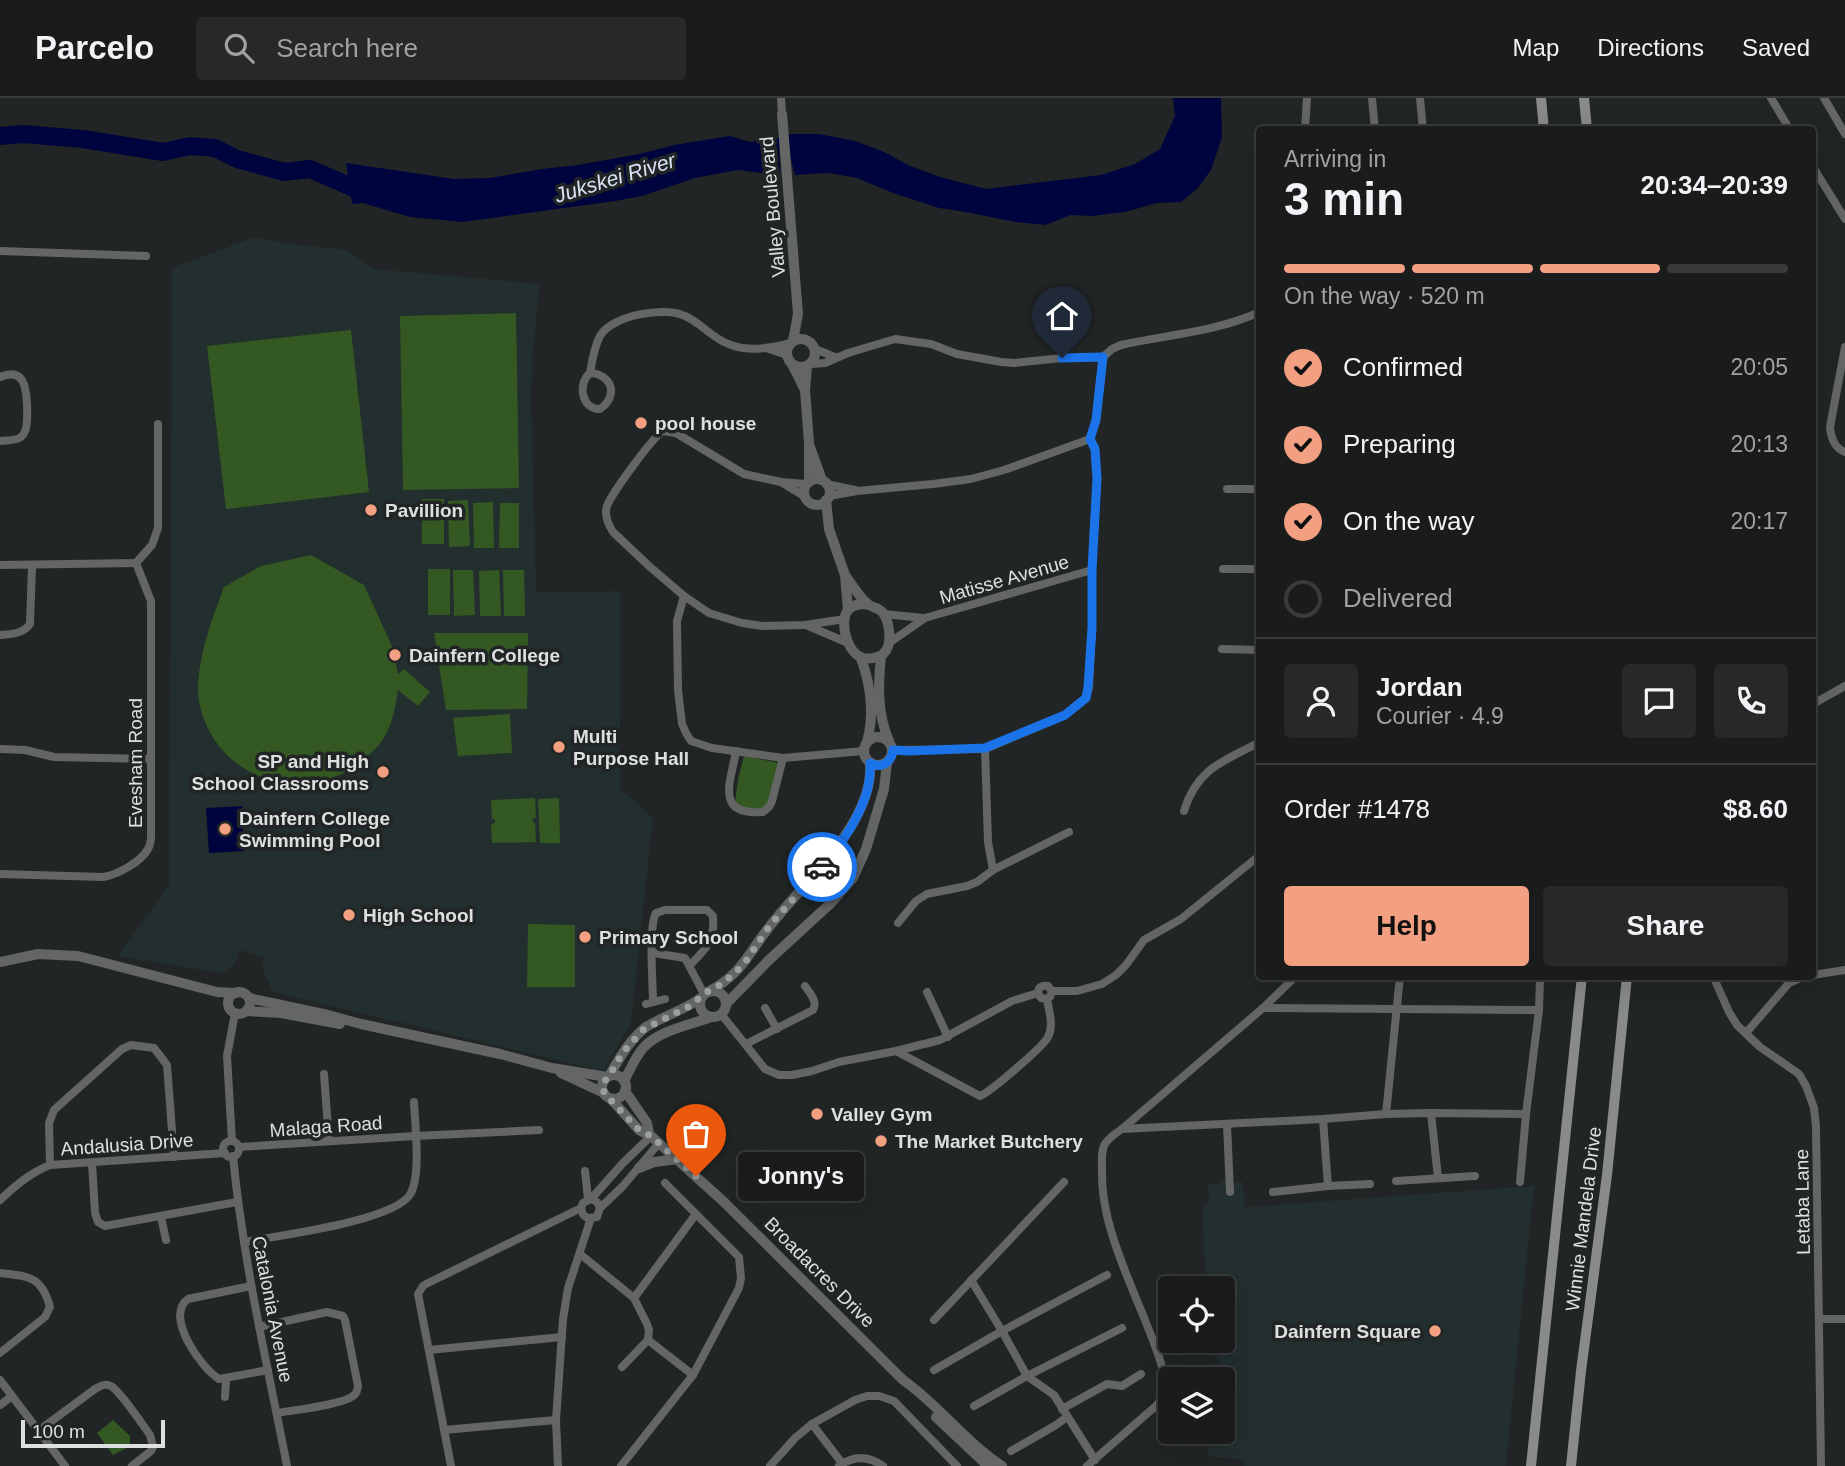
<!DOCTYPE html>
<meta charset="utf-8">
<style>
body{margin:0;font-family:Arial,sans-serif;background:#272929;color:#f1f3f6;height:100vh;display:flex;flex-direction:column;font-size:26px;white-space:nowrap}
*{box-sizing:border-box;margin:0}
p{font-size:23px;color:#9fa1a3}
.icon{flex:none;width:38px;height:38px;fill:none;stroke:currentColor;stroke-width:2;stroke-linecap:round;stroke-linejoin:round}
.map{position:relative;flex:1;overflow:hidden}
.side{position:absolute;left:1256px;top:28px;width:560px;height:854px;display:flex;flex-direction:column;background:#1a1c1c;border-radius:7px;box-shadow:0 7px 28px #0002,0 0 0 2px #383a3b}
.side>*{flex:none}
.controls{position:absolute;left:1158px;top:1178px;display:grid;gap:14px}
.controls a{display:grid;place-items:center;width:77px;height:77px;border-radius:7px;background:#1a1c1c;box-shadow:0 7px 28px #0002,0 0 0 2px #383a3b;font-size:35px}
.scale{position:absolute;left:21px;bottom:18px;width:144px;box-sizing:border-box;padding-left:7px;border:4px solid #dee0e0;border-top:0;font-size:19px;line-height:24px;white-space:nowrap;color:#dee0e0;-webkit-text-stroke:5px #222525;paint-order:stroke}
.pin{position:absolute;display:grid;place-items:center;width:60px;height:60px;color:#fff;margin:-72px -30px;border-radius:50% 50% 50% 0;rotate:-45deg;box-shadow:0 0 7px #0007}
.pin .icon{rotate:45deg}
.courier{position:absolute;display:grid;place-items:center;width:70px;height:70px;margin:-35px;border:5px solid #1a73e8;border-radius:50%;background:#fff;color:#222;box-shadow:0 2px 9px #0007}
.bubble{position:absolute;height:49px;border-radius:7px;background:#1a1c1c;box-shadow:0 7px 28px #0002,0 0 0 2px #383a3b;font-size:23px;font-weight:700;line-height:49px;text-align:center}
.head em{font-style:normal;font-weight:700}
.head div{display:flex;flex-direction:column-reverse}
.head{display:flex;align-items:center;justify-content:space-between;height:119px;padding:0 28px}
h1{font-size:46px;font-weight:700;line-height:52px}
.bar{display:grid;grid-template-columns:repeat(4,1fr);gap:10px 7px;align-content:center;height:84px;padding:0 28px}
.bar i{height:9px;border-radius:5px;background:#383a3b}
.bar .on{background:#f39f82}
.bar p{grid-column:span 4}
.line{display:flex;align-items:center;gap:18px;padding:0 28px;border-top:2px solid #383a3b}
.line div{flex:1}
.round{display:grid;place-items:center;flex:none;width:74px;height:74px;border-radius:7px;background:#272929}
ol{padding:0 28px;list-style:none}
li{display:flex;align-items:center;gap:21px;height:77px}
li p{margin-inline-start:auto}
li .icon{padding:7px;border-radius:50%;background:#f39f82;color:#111;stroke-width:4}
li:last-child{color:#9fa1a3}
li i{width:38px;height:38px;border:4px solid #383a3b;border-radius:50%}
.action{display:flex;gap:14px;margin-top:auto;padding:14px 28px}
.action a{flex:1;height:80px;border-radius:7px;background:#f39f82;color:#111;font-size:28px;font-weight:700;line-height:80px;text-align:center}
.action a+a{background:#272929;color:#f1f3f6}
header{display:flex;align-items:center;gap:42px;box-sizing:border-box;height:98px;padding:0 35px;background:#1a1c1c;border-bottom:2px solid #383a3b}
header strong{font-size:33px}
nav{display:flex;gap:38px;margin-inline-start:auto;font-size:24px}
.search{width:490px;height:63px;background:#272929;display:flex;align-items:center;gap:18px;box-sizing:border-box;padding:0 24px;border-radius:7px;color:#9fa1a3;font-size:26px}
.map>svg:first-child{display:block}
.built{fill:#232e2f}
.green{fill:#345821}
.water{fill:#00043e}
.lines{fill:none;stroke-linecap:round;stroke-linejoin:round}
.river{stroke:#00043e;stroke-width:18}
.minor{stroke:#646666;stroke-width:8}
.tertiary{stroke:#646666;stroke-width:10}
.secondary{stroke:#888a8c;stroke-width:10}
.done{stroke:#9c9f9f;stroke-width:7;stroke-dasharray:0 12.6}
.route{stroke:#1a73e8;stroke-width:9}
.poi-dot{fill:#f39f82;stroke:#222525;stroke-width:2.5}
.labels{text-anchor:middle;stroke-width:7;stroke-linejoin:round;paint-order:stroke}
.street-label{font-size:19px;fill:#dee0e0;stroke:#222525}
.poi-label{font-size:19px;font-weight:bold;fill:#dee0e0;stroke:#222525;text-anchor:start}
.water-label{font-size:21px;font-style:italic;fill:#d9e3f5;stroke:#222525}
</style>
<header>
<strong>Parcelo</strong>
<div class="search"><svg class="icon" aria-label="search" viewBox="0 0 24 24"><circle cx="10" cy="10" r="6"/><path d="M15 15l6 6"/></svg>Search here</div>
<nav><a>Map</a><a>Directions</a><a>Saved</a></nav>
</header>
<div class="map">
<svg width="1845" height="1368" viewBox="0 0 1845 1368">
<rect width="100%" height="100%" fill="#222525"/>
<g class="built">
<path d="M255,139L283,145L345,152L374,171L540,186L533,252L531,297L536,494L620,493V691L653,719L631,925L603,973L273,894L262,870L264,859L240,852L234,868L221,875L118,858L169,787L172,170Z"/>
<path d="M1221,1082H1228L1229,1085L1242,1083L1245,1109L1534,1088L1506,1368H1244V1362L1207,1358L1209,1348L1215,1337L1214,1334H1223V1281H1220V1269L1212,1243L1223,1242V1190H1206L1202,1107L1209,1106L1208,1087L1221,1085Z"/>
</g>
<g class="green">
<path d="M516,215L519,390L403,392L400,218Z"/>
<path d="M351,232L369,394L226,411L207,248Z"/>
<rect x="422" y="401" width="22" height="45"/>
<path d="M468,402L470,448L449,449L448,403Z"/>
<path d="M493,404L494,450H474L473,405Z"/>
<path d="M500,405H519V450H499Z"/>
<path d="M311,457L364,487L392,548L398,576L404,571L430,594L418,608L398,592C395,611 392,631 379,647C376,651 371,654 368,658C311,711 218,685 200,608C192,574 212,521 224,489L261,468Z"/>
<rect x="428" y="471" width="22" height="46"/>
<path d="M453,472H473L475,517L454,518Z"/>
<path d="M499,472L501,518H480L479,473Z"/>
<path d="M503,472H524L525,518H504Z"/>
<path d="M434,535H528L527,611L446,612Z"/>
<path d="M510,616L512,655L458,658L453,620Z"/>
<path d="M744,658L779,665L777,684L763,713L747,712L735,705L738,681Z"/>
<path d="M535,700L536,720H533V724L535,725L536,744L492,745L491,726L495,725V721H492L491,702Z"/>
<path d="M559,700L560,745H540L538,701Z"/>
<path d="M528,826L575,827V889H527Z"/>
<path d="M113,1322L130,1338V1348L113,1357L97,1335Z"/>
</g>
<g class="water">
<path d="M1173,0H1221L1222,39L1211,72L1197,91L1181,104L1157,105L1125,114L1092,118L1071,117L1045,127L1016,124L960,113L939,110L893,95L857,80L829,75L795,77L784,36H819L855,43L882,53L910,68L940,79L986,91L1101,77L1135,66L1160,51L1175,18Z"/>
<path d="M730,38L749,44L779,40L780,73L761,75L738,72L695,80L642,98L615,103L463,124L410,119L363,105L352,106L346,65L454,81L489,80L542,71L578,67L639,56L674,47Z"/>
<path d="M242,708L244,753L209,755L206,710Z"/>
</g>
<g class="lines">
<path class="river" d="M0,38L23,36L83,41L163,54L190,48L215,50L237,61L284,74L310,71L370,97"/>
<g class="minor">
<path d="M781,0L782,16"/>
<path d="M1372,0L1375,32"/>
<path d="M1420,0L1423,32"/>
<path d="M1771,0L1790,32"/>
<path d="M1824,0L1845,36"/>
<path d="M1305,32L1307,0"/>
<path d="M1813,69L1845,121"/>
<path d="M0,153L146,158"/>
<path d="M1845,249L1830,329C1831,340 1834,350 1845,354"/>
<path d="M769,251L787,257"/>
<path d="M815,251L835,259"/>
<path d="M811,266L825,265L848,255L895,241L931,246L957,256L1001,264L1014,265L1062,260L1103,259L1112,251L1121,247C1170,236 1212,235 1260,214"/>
<path d="M590,275C612,276 619,298 600,311C582,312 577,286 590,275C592,263 594,249 600,238C612,217 665,208 685,218C702,225 712,241 731,247C750,254 771,250 791,245"/>
<path d="M0,279C24,269 26,289 27,306C27,316 29,332 21,339C16,343 7,342 0,343"/>
<path d="M781,384L804,398"/>
<path d="M806,386L781,384L744,376L676,335L663,333C652,340 612,395 607,408C604,417 608,426 613,434L649,468L684,498L709,515L742,525L763,528L805,527L845,521"/>
<path d="M826,386L855,392"/>
<path d="M1227,391H1260"/>
<path d="M829,398L857,393L933,386L971,381L1004,372L1090,341"/>
<path d="M136,465L152,447L158,430V326"/>
<path d="M0,467L136,465"/>
<path d="M1223,471H1260"/>
<path d="M684,498L677,523L678,592L682,626L686,635L691,643L712,650L783,660L864,653"/>
<path d="M884,516L923,520"/>
<path d="M806,527L848,545"/>
<path d="M0,537C11,536 23,536 30,526L32,468"/>
<path d="M889,545L925,520L1092,472"/>
<path d="M1222,551L1260,552"/>
<path d="M1813,606L1845,588"/>
<path d="M0,651L25,652L54,659L151,661"/>
<path d="M985,651L988,744L993,772"/>
<path d="M893,652L985,651L1065,617L1086,600L1089,589L1092,530V472L1097,381L1095,351L1090,341L1096,322L1103,259"/>
<path d="M736,653C731,683 714,718 763,714L769,709L772,703L783,660"/>
<path d="M1184,713C1197,670 1224,663 1260,644"/>
<path d="M0,776L103,779C117,777 141,764 148,751C150,748 151,741 151,739V503L136,465"/>
<path d="M898,825L916,803L927,796L967,788L977,784L993,772L1069,734"/>
<path d="M653,855L685,860L704,896"/>
<path d="M1813,877L1845,872"/>
<path d="M1713,878L1729,914L1737,927L1760,949L1799,976L1806,988L1814,1010L1816,1029L1821,1368"/>
<path d="M1052,893H1077L1102,886L1116,877L1126,867L1144,842L1181,821L1260,757"/>
<path d="M927,894L948,939"/>
<path d="M653,904C653,884 648,830 656,815L665,812H707L713,818C715,843 707,850 690,867"/>
<path d="M646,906L665,901"/>
<path d="M765,910L777,931"/>
<path d="M1263,910L1539,912"/>
<path d="M721,916L765,971L779,977H792L812,973L839,964L896,953L980,998C990,994 1043,949 1048,939C1054,928 1049,913 1047,901"/>
<path d="M1746,935L1789,885L1805,878"/>
<path d="M746,946L813,912C818,904 810,895 805,888"/>
<path d="M896,953L940,942L1012,903L1038,895C1038,889 1042,887 1048,888L1052,893L1050,899L1047,901L1041,900L1038,895"/>
<path d="M324,976L329,1043"/>
<path d="M1431,1015L1438,1080"/>
<path d="M1386,1016L1400,878"/>
<path d="M1323,1021L1328,1088"/>
<path d="M1227,1026L1230,1094"/>
<path d="M1122,1031L1323,1021L1386,1016L1431,1015L1526,1016L1539,912L1540,878"/>
<path d="M232,1043L227,958L235,915"/>
<circle cx="231" cy="1051" r="8"/>
<path d="M239,1049L415,1038L539,1032"/>
<path d="M233,1058C243,1163 267,1265 287,1368"/>
<path d="M92,1065L95,1115L98,1124L105,1128L237,1104"/>
<path d="M50,1067L49,1025L54,1012L122,951L131,947L154,950L167,967L174,1059"/>
<path d="M585,1073L588,1101"/>
<path d="M1396,1083L1475,1078"/>
<path d="M1520,1084L1526,1016"/>
<path d="M1273,1094L1328,1088L1370,1086"/>
<path d="M591,1101L623,1065L651,1038"/>
<path d="M0,1102C15,1088 30,1075 50,1067L225,1055"/>
<path d="M600,1110L597,1104L591,1101L583,1105C580,1111 581,1117 588,1120L597,1119L600,1110L623,1088L659,1045"/>
<path d="M161,1119L166,1142"/>
<path d="M244,1144C276,1138 397,1123 411,1095C421,1075 415,1027 414,1004"/>
<path d="M580,1156L634,1200L647,1226L649,1232L648,1242L622,1269"/>
<path d="M0,1175C28,1178 42,1178 50,1209L45,1219L0,1255"/>
<path d="M971,1182L1002,1233L1027,1278L1054,1297L1095,1362"/>
<path d="M251,1188L188,1201C164,1218 201,1270 219,1281L268,1272"/>
<path d="M634,1200L696,1116"/>
<path d="M1819,1221H1845"/>
<path d="M934,1222L1064,1084"/>
<path d="M259,1229L327,1214L343,1218L345,1222L358,1288C357,1293 357,1295 353,1298C342,1307 293,1312 277,1315"/>
<path d="M648,1242L693,1277"/>
<path d="M429,1252L562,1239"/>
<path d="M934,1272L1002,1233L1107,1177"/>
<path d="M0,1282L65,1368"/>
<path d="M225,1299L226,1281"/>
<path d="M0,1307L12,1298"/>
<path d="M974,1308L1027,1278L1122,1230"/>
<path d="M1062,1311L1107,1286L1122,1288L1141,1276"/>
<path d="M812,1326L842,1365"/>
<path d="M444,1332L556,1322"/>
<path d="M38,1333L95,1291C100,1288 105,1285 111,1288C121,1294 142,1326 150,1337L153,1349L151,1353L132,1368"/>
<path d="M1011,1353L1056,1327L1067,1319"/>
<path d="M451,1368L418,1196L423,1188L426,1186L581,1110"/>
<path d="M558,1368L556,1322L563,1221L568,1190L591,1120"/>
<path d="M621,1368L693,1277L739,1190L741,1180L739,1159L665,1085"/>
<path d="M770,1368L795,1340L812,1326L855,1302L867,1298H879L894,1303L957,1368"/>
<path d="M839,1368C854,1357 869,1358 883,1368"/>
<path d="M1087,1368L1157,1307C1161,1300 1164,1295 1164,1287C1165,1273 1159,1259 1154,1245C1144,1218 1132,1192 1122,1165C1111,1136 1102,1107 1102,1076C1102,1050 1099,1046 1122,1031L1263,910L1296,878"/>
</g>
<g class="tertiary">
<path d="M782,16L798,216L793,243"/>
<circle cx="801" cy="255" r="14"/>
<path d="M792,266L805,292"/>
<path d="M807,268L805,292L809,345V384"/>
<path d="M810,349L822,382"/>
<circle cx="817" cy="394" r="13"/>
<path d="M826,402L829,431L845,477L848,512"/>
<path d="M845,477C852,486 860,501 869,507C874,510 880,510 883,515C890,525 893,548 883,556C880,559 876,559 873,560C848,566 838,524 848,512C853,506 861,506 868,506"/>
<path d="M881,558C878,588 877,615 889,643"/>
<path d="M861,560C871,588 875,615 867,644"/>
<circle cx="878" cy="653" r="14"/>
<path d="M0,864L38,856L78,858L217,894L236,895"/>
<circle cx="713" cy="906" r="13"/>
<path d="M708,894C743,875 747,857 770,828C803,785 875,724 870,665"/>
<circle cx="239" cy="905" r="11"/>
<path d="M249,900L328,917L361,926L500,956L552,970L607,979"/>
<path d="M726,906L770,861L831,805L853,780L866,751L884,691L887,665"/>
<path d="M246,913L281,915L340,926"/>
<path d="M561,975L604,995"/>
<circle cx="614" cy="989" r="12"/>
<path d="M609,978C619,961 630,941 646,929C664,918 684,912 701,900"/>
<path d="M624,983C630,972 635,959 644,949C660,932 690,927 711,919"/>
<path d="M625,993L647,1025L649,1036"/>
<path d="M610,1000L639,1032L651,1038L724,1104L903,1282C939,1307 965,1344 1002,1368"/>
<path d="M639,1070L654,1064L678,1061"/>
<path d="M936,1319L988,1368"/>
</g>
<g class="secondary">
<path d="M1541,0L1544,32"/>
<path d="M1584,0L1587,32"/>
<path d="M1531,1368L1582,878"/>
<path d="M1571,1368L1581,1273L1607,1077L1627,878"/>
</g>
</g>
<g class="lines">
<path class="done" d="M696,1078L651,1038L639,1032L604,995L603,985L609,978L623,954L644,931L690,908L705,895L720,887L735,875L746,863L770,827L822,769"/>
<path class="route" d="M822,769C845,742 873,703 870,665C882,671 891,665 893,652L909,653L985,650L1065,617L1086,600L1088,589L1092,530V472L1097,381L1095,351L1090,341L1096,322L1103,259L1062,260"/>
</g>
<g class="poi-dot">
<circle cx="641" cy="325" r="7"/>
<circle cx="371" cy="412" r="7"/>
<circle cx="395" cy="557" r="7"/>
<circle cx="559" cy="649" r="7"/>
<circle cx="383" cy="674" r="7"/>
<circle cx="225" cy="731" r="7"/>
<circle cx="349" cy="817" r="7"/>
<circle cx="585" cy="839" r="7"/>
<circle cx="817" cy="1016" r="7"/>
<circle cx="881" cy="1043" r="7"/>
<circle cx="1435" cy="1233" r="7"/>
</g>
<g class="labels">
<g class="street-label">
<text transform="translate(772 109) rotate(-95)" y="7">Valley Boulevard</text>
<text transform="translate(1004 481) rotate(-16)" y="7">Matisse Avenue</text>
<text transform="translate(135 665) rotate(-90)" y="7">Evesham Road</text>
<text transform="translate(326 1028) rotate(-4)" y="7">Malaga Road</text>
<text transform="translate(127 1046) rotate(-4)" y="7">Andalusia Drive</text>
<text transform="translate(1802 1104) rotate(-91)" y="7">Letaba Lane</text>
<text transform="translate(1583 1121) rotate(-83)" y="7">Winnie Mandela Drive</text>
<text transform="translate(820 1174) rotate(45)" y="7">Broadacres Drive</text>
<text transform="translate(273 1211) rotate(79)" y="7">Catalonia Avenue</text>
</g>
<g class="poi-label">
<text x="655" y="332">pool house</text>
<text x="385" y="419">Pavillion</text>
<text x="409" y="564">Dainfern College</text>
<text x="573" y="645">Multi<tspan x="573" dy="22">Purpose Hall</tspan></text>
<text x="369" y="670" text-anchor="end">SP and High<tspan x="369" dy="22">School Classrooms</tspan></text>
<text x="239" y="727">Dainfern College<tspan x="239" dy="22">Swimming Pool</tspan></text>
<text x="363" y="824">High School</text>
<text x="599" y="846">Primary School</text>
<text x="831" y="1023">Valley Gym</text>
<text x="895" y="1050">The Market Butchery</text>
<text x="1421" y="1240" text-anchor="end">Dainfern Square</text>
</g>
<g class="water-label">
<text transform="translate(615 80) rotate(-17)" y="7">Jukskei River</text>
</g>
</g>
</svg>
<div class="controls">
<a><svg class="icon" aria-label="locate" viewBox="0 0 24 24"><circle cx="12" cy="12" r="6"/><path d="M12 2v4M12 18v4M2 12h4M18 12h4"/></svg></a>
<a><svg class="icon" aria-label="layers" viewBox="0 0 24 24"><path d="M12 4l9 5-9 5-9-5zM3 14l9 5 9-5"/></svg></a>
</div>
<div class="scale">100 m</div>
<div class="pin" style="left:696px;top:1078px;background:#ea580c"><svg class="icon" aria-label="bag" viewBox="0 0 24 24"><path d="M5 8h14l-1 12H6zM9 8a3 3 0 0 1 6 0"/></svg></div>
<div class="pin" style="left:1062px;top:260px;background:#1f2937"><svg class="icon" aria-label="home" viewBox="0 0 24 24"><path d="M3 11l9-7 9 7M6 9v11h12V9"/></svg></div>
<div class="courier" style="left:822px;top:769px"><svg class="icon" aria-label="car" viewBox="0 0 24 24"><path d="M5 17H2v-5l4-1 3-4h7l3 4 3 1v5h-3M9 17h6M6 11h13"/><circle cx="7" cy="17" r="2"/><circle cx="17" cy="17" r="2"/></svg></div>
<div class="bubble" style="left:738px;top:1054px;width:126px">Jonny's</div>
<section class="side">
<div class="head"><div><h1>3 min</h1><p>Arriving in</p></div><em>20:34–20:39</em></div>
<div class="bar"><i class="on"></i><i class="on"></i><i class="on"></i><i></i><p>On the way · 520 m</p></div>
<ol>
<li><svg class="icon" aria-label="check" viewBox="0 0 24 24"><path d="M5 12l5 5 9-10"/></svg>Confirmed<p>20:05</p></li>
<li><svg class="icon" aria-label="check" viewBox="0 0 24 24"><path d="M5 12l5 5 9-10"/></svg>Preparing<p>20:13</p></li>
<li><svg class="icon" aria-label="check" viewBox="0 0 24 24"><path d="M5 12l5 5 9-10"/></svg>On the way<p>20:17</p></li>
<li><i></i>Delivered</li>
</ol>
<div class="line" style="height:126px"><a class="round"><svg class="icon" aria-label="person" viewBox="0 0 24 24"><circle cx="12" cy="8" r="4"/><path d="M4 21q1-7 8-7t8 7"/></svg></a><div><b>Jordan</b><p>Courier · 4.9</p></div><a class="round"><svg class="icon" aria-label="chat" viewBox="0 0 24 24"><path d="M4 5h16v11H9l-5 4z"/></svg></a><a class="round"><svg class="icon" aria-label="phone" viewBox="0 0 24 24"><path d="M5 4h4l2 5-3 2q2 4 5 5l2-3 5 2v4C11 20 4 13 5 4z"/></svg></a></div>
<div class="line" style="height:91px"><div>Order #1478</div><b>$8.60</b></div>
<div class="action"><a>Help</a><a>Share</a></div>
</section>
</div>
